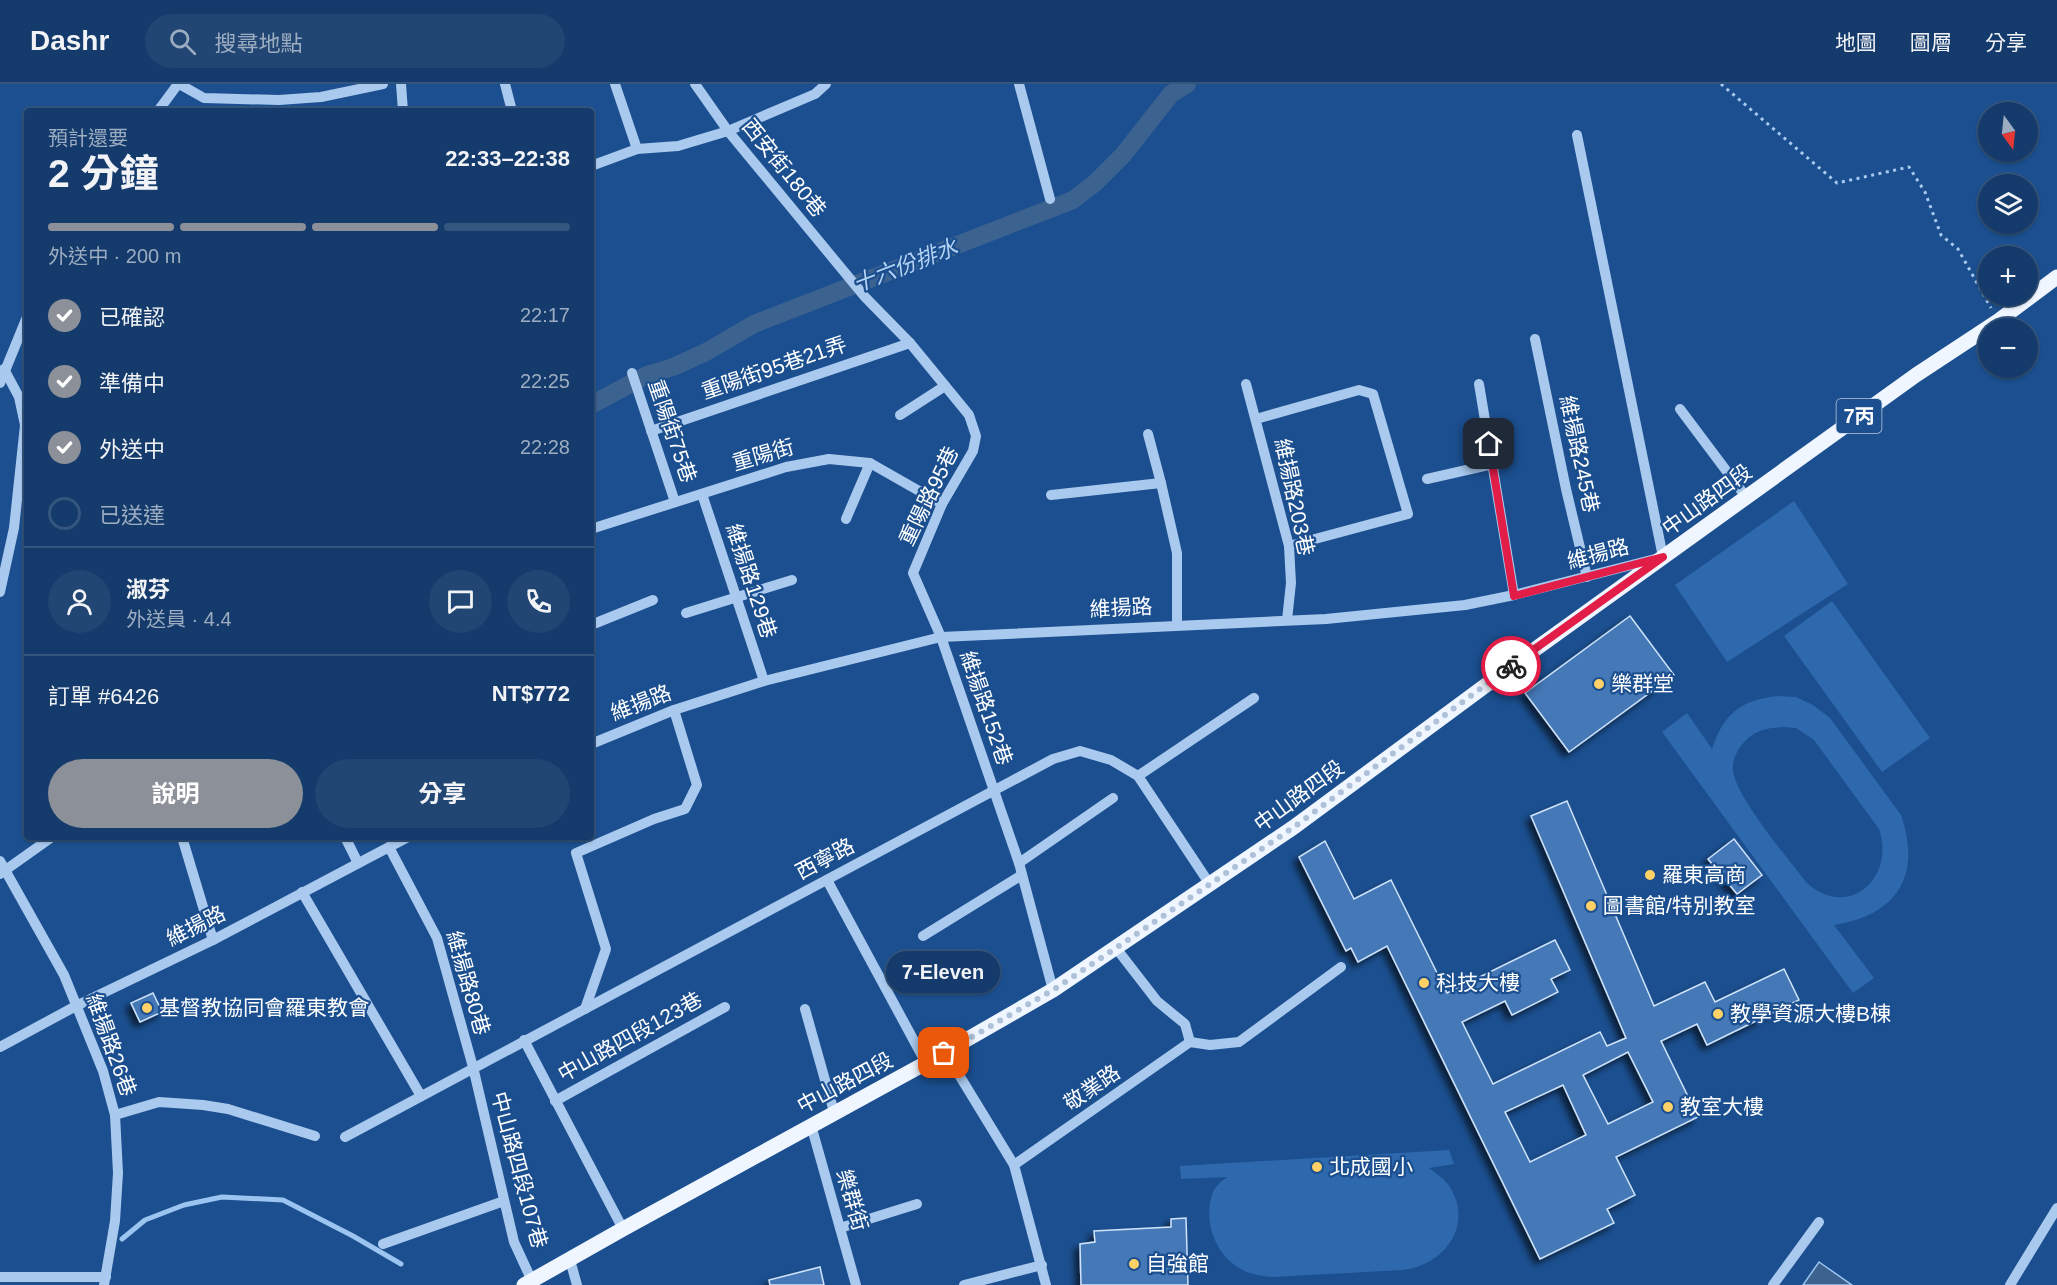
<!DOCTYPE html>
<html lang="zh-TW">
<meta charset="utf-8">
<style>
body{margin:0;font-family:Arial,"Noto Sans TC",sans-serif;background:#214673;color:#f1f3f6;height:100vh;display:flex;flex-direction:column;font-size:22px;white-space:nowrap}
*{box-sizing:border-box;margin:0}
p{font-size:20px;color:#9dadc1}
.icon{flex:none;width:33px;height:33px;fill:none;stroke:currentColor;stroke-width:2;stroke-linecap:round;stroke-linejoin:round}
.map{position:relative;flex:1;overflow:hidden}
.details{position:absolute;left:24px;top:24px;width:570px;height:732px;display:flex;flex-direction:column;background:#143b6b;border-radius:6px;box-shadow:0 2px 4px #0004,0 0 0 2px #33557e}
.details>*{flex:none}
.needle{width:39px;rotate:165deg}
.tools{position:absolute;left:1978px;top:18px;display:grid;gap:12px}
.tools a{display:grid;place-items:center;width:60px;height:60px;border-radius:50%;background:#143b6b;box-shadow:0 2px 4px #0004,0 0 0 2px #33557e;font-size:30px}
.pin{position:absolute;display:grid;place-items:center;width:51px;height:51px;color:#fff;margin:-26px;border-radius:12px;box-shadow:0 3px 9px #0006}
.courier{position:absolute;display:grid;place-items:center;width:60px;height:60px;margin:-30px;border:4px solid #e11d48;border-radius:50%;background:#fff;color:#222;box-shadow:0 2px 8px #0007}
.bubble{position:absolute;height:42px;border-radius:21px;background:#143b6b;box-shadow:0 2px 4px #0004,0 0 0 2px #33557e;font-size:20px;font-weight:700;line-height:42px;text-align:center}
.headline em{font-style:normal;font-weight:700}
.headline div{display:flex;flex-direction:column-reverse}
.headline{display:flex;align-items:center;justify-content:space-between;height:102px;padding:0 24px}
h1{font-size:39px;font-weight:700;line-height:45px}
.bar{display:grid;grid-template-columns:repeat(4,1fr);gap:9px 6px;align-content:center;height:72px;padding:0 24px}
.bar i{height:8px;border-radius:4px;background:#33557e}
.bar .on{background:#8c9099}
.bar p{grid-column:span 4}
.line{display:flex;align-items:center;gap:15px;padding:0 24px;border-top:2px solid #33557e}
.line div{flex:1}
.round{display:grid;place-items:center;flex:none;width:63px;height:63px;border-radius:32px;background:#214673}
ol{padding:0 24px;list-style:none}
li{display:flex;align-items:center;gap:18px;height:66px}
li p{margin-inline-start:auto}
li .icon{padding:6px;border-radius:50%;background:#8c9099;color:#fff;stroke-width:4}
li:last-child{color:#9dadc1}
li i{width:33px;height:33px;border:3px solid #33557e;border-radius:50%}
.primary-button{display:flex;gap:12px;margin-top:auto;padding:12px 24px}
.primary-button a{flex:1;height:69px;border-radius:36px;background:#8c9099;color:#fff;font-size:24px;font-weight:700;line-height:69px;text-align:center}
.primary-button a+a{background:#214673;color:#f1f3f6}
header{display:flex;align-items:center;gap:36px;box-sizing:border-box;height:84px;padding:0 30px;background:#143b6b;border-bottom:2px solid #33557e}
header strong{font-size:28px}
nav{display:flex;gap:33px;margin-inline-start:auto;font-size:21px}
.search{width:420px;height:54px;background:#214673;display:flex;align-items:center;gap:15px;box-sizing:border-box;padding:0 21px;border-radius:33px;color:#9dadc1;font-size:22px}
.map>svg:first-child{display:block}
.green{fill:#2e69ad;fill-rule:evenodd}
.water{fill:#3c6290;stroke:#9cc4f0;stroke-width:1.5}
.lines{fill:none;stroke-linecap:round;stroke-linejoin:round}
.stream{stroke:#9cc4f0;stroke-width:5}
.canal{stroke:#3c6290;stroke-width:18}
.building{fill:#4478b7;stroke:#cfe3fa;stroke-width:1.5;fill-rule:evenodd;filter:url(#shadow)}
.path{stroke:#a9c9ee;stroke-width:3;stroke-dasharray:3 4.5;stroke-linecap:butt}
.minor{stroke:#a9c9ee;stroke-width:10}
.major{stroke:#f0f6ff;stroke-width:15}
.done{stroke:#afc1d8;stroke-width:6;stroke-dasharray:0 10.8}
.route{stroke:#e11d48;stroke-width:8}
.poi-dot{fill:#ffd166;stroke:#1b4f8f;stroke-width:2}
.labels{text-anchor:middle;stroke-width:4.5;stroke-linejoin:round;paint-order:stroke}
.shield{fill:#1b4f8f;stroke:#bbcadd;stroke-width:1.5}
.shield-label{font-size:20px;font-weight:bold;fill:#fff}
.street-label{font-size:21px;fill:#fff;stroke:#1b4f8f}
.poi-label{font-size:21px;fill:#fff;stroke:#1b4f8f;text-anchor:start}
.water-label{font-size:22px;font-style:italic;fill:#b5d3f5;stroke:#1b4f8f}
</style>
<header>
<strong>Dashr</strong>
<div class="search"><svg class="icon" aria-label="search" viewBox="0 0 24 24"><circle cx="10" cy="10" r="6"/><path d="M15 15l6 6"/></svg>搜尋地點</div>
<nav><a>地圖</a><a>圖層</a><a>分享</a></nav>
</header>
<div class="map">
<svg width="2057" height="1201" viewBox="0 0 2057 1201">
<defs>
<filter id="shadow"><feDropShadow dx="-5" dy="5" stdDeviation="3" flood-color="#0009"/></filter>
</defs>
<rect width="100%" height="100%" fill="#1b4f8f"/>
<g class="green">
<path d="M1794,417L1848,500L1727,578L1675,501Z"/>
<path d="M1832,517L1930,654L1882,688L1784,552Z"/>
<path d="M1778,612L1796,613L1813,621L1830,634L1901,731C1922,792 1897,831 1834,841L1874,894L1853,909L1662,648L1687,629L1712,665C1724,629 1741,616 1778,612ZM1783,643L1796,644L1814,656L1879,745C1896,795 1847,837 1806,798C1788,774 1736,714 1733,686C1731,671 1746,652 1760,647C1768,644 1776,644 1783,643Z"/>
<path d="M1449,1066L1454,1080L1429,1084C1435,1089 1442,1093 1447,1099C1476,1138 1446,1181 1403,1186L1273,1193C1262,1192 1251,1191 1241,1185C1216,1172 1203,1138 1212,1111C1214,1103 1221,1098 1227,1093L1181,1095L1180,1082Z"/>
</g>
<path class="water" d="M1819,1178L1852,1201H1803Z"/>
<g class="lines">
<path class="stream" d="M122,1155L145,1136L184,1121L222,1113L283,1116L353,1152L401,1180"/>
<path class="canal" d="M591,321L647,291L673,283L706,268L754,240L1073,116L1095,99L1123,71L1171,10L1187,0"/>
</g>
<g class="building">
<path d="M1630,532L1674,591L1569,668L1525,609Z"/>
<path d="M1567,717L1654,922L1705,898L1715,918L1784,885L1799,916L1707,961L1697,940L1661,957L1698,1033L1616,1073L1635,1111L1607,1125L1614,1139L1540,1175L1387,862L1358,878L1351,864L1346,867L1299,773L1325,757L1354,815L1391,796L1447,909L1555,856L1570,886L1551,895L1558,908L1512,931L1505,917L1462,938L1493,1000L1600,948L1607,962L1626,954L1531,732ZM1628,968L1653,1018L1608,1040L1583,991ZM1563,1001L1586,1051L1530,1078L1505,1028Z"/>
<path d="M1734,755L1762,791L1737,810L1708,775Z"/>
<path d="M153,909L162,928L140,938L131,919Z"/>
<path d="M1186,1134L1188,1201H1081L1080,1160L1095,1158L1094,1147L1171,1143V1135Z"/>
<path d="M820,1183L824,1201H770L769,1196Z"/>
</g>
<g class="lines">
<path class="path" d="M1721,0L1837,99L1909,83L1925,108L1941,151L1958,165L1991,224"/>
<g class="minor">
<path d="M179,0L204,14L279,16L321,13L383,0"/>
<path d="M401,0L403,27"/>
<path d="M505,0L512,27"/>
<path d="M615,0L637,65"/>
<path d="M695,0L728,47L865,213L910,259L969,331L976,352L973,367L942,420L913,489L941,553L1019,779L1053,906"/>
<path d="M1019,0L1050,115"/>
<path d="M158,27L178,0"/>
<path d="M591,82L637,65L678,62L728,47L815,10L826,0"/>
<path d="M1535,255L1566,405L1587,493"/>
<path d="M632,289L675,418"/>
<path d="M0,299L27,233"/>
<path d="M1246,300L1289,462L1291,499L1287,536"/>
<path d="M1479,300L1514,511"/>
<path d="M1680,325L1746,413"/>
<path d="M900,331L945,302"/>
<path d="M1256,335L1359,306L1373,310L1408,430L1289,462"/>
<path d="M651,347L910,259"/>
<path d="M1148,350L1161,399"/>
<path d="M1427,395L1493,380"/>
<path d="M702,410L764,597"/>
<path d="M1051,411L1161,399L1177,469V541"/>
<path d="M846,435L870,379"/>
<path d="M591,445L786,383L829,375L870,379L942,420"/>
<path d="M0,508L14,444L25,341L19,313L4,285"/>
<path d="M686,529L792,496"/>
<path d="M591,541L653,516"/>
<path d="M591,660L674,626L764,597L941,553L1326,535L1465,521L1514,511L1663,473L1577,51"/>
<path d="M1138,692L1254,614"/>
<path d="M182,753L213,856"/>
<path d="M345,753L358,779"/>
<path d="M389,763L437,854L473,983L514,1158L532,1197"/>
<path d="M0,777L64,891L103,987L115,1031L118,1089L115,1137L104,1201"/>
<path d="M1019,779L1113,714"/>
<path d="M0,790L52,753"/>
<path d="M827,796L926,979L953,981L1014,1081L1046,1201"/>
<path d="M302,808L421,1012"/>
<path d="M923,852L1022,791"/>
<path d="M1116,864L1157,917L1185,940L1190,958"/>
<path d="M585,925L606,865L576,769L654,735L685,725L697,701L674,626"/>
<path d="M805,925L834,1028"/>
<path d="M524,956L623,1145"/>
<path d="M1190,958L1210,961L1239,958L1341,883"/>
<path d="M0,963L76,922L213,856L408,753"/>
<path d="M555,1017L725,923"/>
<path d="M115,1031L159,1018L203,1021L228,1025L315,1052"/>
<path d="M811,1041L856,1201"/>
<path d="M345,1053L1053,675L1080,667L1111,676L1138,692L1209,799"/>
<path d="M1014,1081L1190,958"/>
<path d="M840,1144L917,1120"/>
<path d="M383,1160L504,1117"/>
<path d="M570,1176L577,1201"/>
<path d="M0,1193H106"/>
<path d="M964,1201L1042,1181"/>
<path d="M1773,1201L1819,1138"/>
<path d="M2010,1201L2057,1124"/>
</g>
<path class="major" d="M524,1201L623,1145L926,979L1053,906L1294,743L1516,579L1916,291L1998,237L2057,193"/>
</g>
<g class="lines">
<path class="done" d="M944,969L1053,906L1116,864L1294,743L1511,582"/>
<path class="route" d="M1489,360L1514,512L1663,473L1511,582"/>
</g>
<g class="poi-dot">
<circle cx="1599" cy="600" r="6"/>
<circle cx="1650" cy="791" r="6"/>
<circle cx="1591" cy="822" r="6"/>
<circle cx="1424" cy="899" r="6"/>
<circle cx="147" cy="924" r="6"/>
<circle cx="1718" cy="930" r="6"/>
<circle cx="1668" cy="1023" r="6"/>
<circle cx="1317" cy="1083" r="6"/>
<circle cx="1134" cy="1180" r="6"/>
</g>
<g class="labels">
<rect class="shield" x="1836.5" y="315" width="45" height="34" rx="4.5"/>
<g class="shield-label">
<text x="1859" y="339">7丙</text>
</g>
<g class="street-label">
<text transform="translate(784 84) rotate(51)" y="7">西安街180巷</text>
<text transform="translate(774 284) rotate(-19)" y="7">重陽街95巷21弄</text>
<text transform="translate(672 347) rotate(71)" y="7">重陽街75巷</text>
<text transform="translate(1579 370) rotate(78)" y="7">維揚路245巷</text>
<text transform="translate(763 371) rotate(-16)" y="7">重陽街</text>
<text transform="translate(929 412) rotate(-64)" y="7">重陽路95巷</text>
<text transform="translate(1294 413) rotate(78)" y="7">維揚路203巷</text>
<text transform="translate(1707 416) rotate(-36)" y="7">中山路四段</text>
<text transform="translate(1598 470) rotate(-15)" y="7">維揚路</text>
<text transform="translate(751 497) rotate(72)" y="7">維揚路129巷</text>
<text transform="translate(1121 524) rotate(-3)" y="7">維揚路</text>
<text transform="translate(641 619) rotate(-21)" y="7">維揚路</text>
<text transform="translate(986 624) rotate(71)" y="7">維揚路152巷</text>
<text transform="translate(1299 712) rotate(-36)" y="7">中山路四段</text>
<text transform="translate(825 775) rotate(-28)" y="7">西寧路</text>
<text transform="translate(196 842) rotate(-27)" y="7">維揚路</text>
<text transform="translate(468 899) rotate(74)" y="7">維揚路80巷</text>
<text transform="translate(630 953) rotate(-29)" y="7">中山路四段123巷</text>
<text transform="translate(111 961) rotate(70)" y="7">維揚路26巷</text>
<text transform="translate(845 999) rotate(-28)" y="7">中山路四段</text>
<text transform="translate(1092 1004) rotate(-35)" y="7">敬業路</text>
<text transform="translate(519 1086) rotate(75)" y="7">中山路四段107巷</text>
<text transform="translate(852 1116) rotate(74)" y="7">樂群街</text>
</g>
<g class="poi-label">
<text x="1611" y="607">樂群堂</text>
<text x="1662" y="798">羅東高商</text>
<text x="1603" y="829">圖書館/特別教室</text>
<text x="1436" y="906">科技大樓</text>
<text x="159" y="931">基督教協同會羅東教會</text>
<text x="1730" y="937">教學資源大樓B棟</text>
<text x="1680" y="1030">教室大樓</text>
<text x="1329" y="1090">北成國小</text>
<text x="1146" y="1187">自強館</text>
</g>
<g class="water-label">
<text transform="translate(905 181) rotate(-21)" y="8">十六份排水</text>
</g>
</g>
</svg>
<div class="tools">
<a><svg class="needle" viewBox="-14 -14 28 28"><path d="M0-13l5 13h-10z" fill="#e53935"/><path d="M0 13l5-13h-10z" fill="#9dadc1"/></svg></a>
<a><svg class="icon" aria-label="layers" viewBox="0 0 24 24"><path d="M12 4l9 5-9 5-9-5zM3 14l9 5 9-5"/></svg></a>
<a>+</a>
<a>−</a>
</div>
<div class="pin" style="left:944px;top:969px;background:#ea580c"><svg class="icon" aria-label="bag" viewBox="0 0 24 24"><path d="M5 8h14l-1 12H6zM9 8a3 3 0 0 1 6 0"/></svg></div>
<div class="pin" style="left:1489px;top:360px;background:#1f2937"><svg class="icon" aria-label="home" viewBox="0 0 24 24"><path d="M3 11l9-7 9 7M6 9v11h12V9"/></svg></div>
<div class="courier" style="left:1511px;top:582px"><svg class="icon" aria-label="bike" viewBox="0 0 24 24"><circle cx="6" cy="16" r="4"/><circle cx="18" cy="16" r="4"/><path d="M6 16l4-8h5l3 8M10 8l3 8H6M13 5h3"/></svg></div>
<div class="bubble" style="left:886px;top:867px;width:114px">7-Eleven</div>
<section class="details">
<div class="headline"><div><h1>2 分鐘</h1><p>預計還要</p></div><em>22:33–22:38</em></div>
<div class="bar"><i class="on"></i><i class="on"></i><i class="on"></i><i></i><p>外送中 · 200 m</p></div>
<ol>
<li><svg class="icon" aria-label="check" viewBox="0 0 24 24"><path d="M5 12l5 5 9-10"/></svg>已確認<p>22:17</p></li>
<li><svg class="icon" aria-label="check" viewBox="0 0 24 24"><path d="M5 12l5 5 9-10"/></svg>準備中<p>22:25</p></li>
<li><svg class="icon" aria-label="check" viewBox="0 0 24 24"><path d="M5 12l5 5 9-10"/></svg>外送中<p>22:28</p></li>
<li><i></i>已送達</li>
</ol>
<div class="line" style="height:108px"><a class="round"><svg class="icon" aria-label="person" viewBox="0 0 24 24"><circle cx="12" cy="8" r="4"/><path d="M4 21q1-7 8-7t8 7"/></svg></a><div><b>淑芬</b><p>外送員 · 4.4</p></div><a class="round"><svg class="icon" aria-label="chat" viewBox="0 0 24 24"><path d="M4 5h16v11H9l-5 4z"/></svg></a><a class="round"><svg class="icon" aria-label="phone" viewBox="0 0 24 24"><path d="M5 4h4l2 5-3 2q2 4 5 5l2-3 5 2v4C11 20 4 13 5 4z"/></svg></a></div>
<div class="line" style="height:78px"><div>訂單 #6426</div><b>NT$772</b></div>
<div class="primary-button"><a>說明</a><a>分享</a></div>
</section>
</div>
